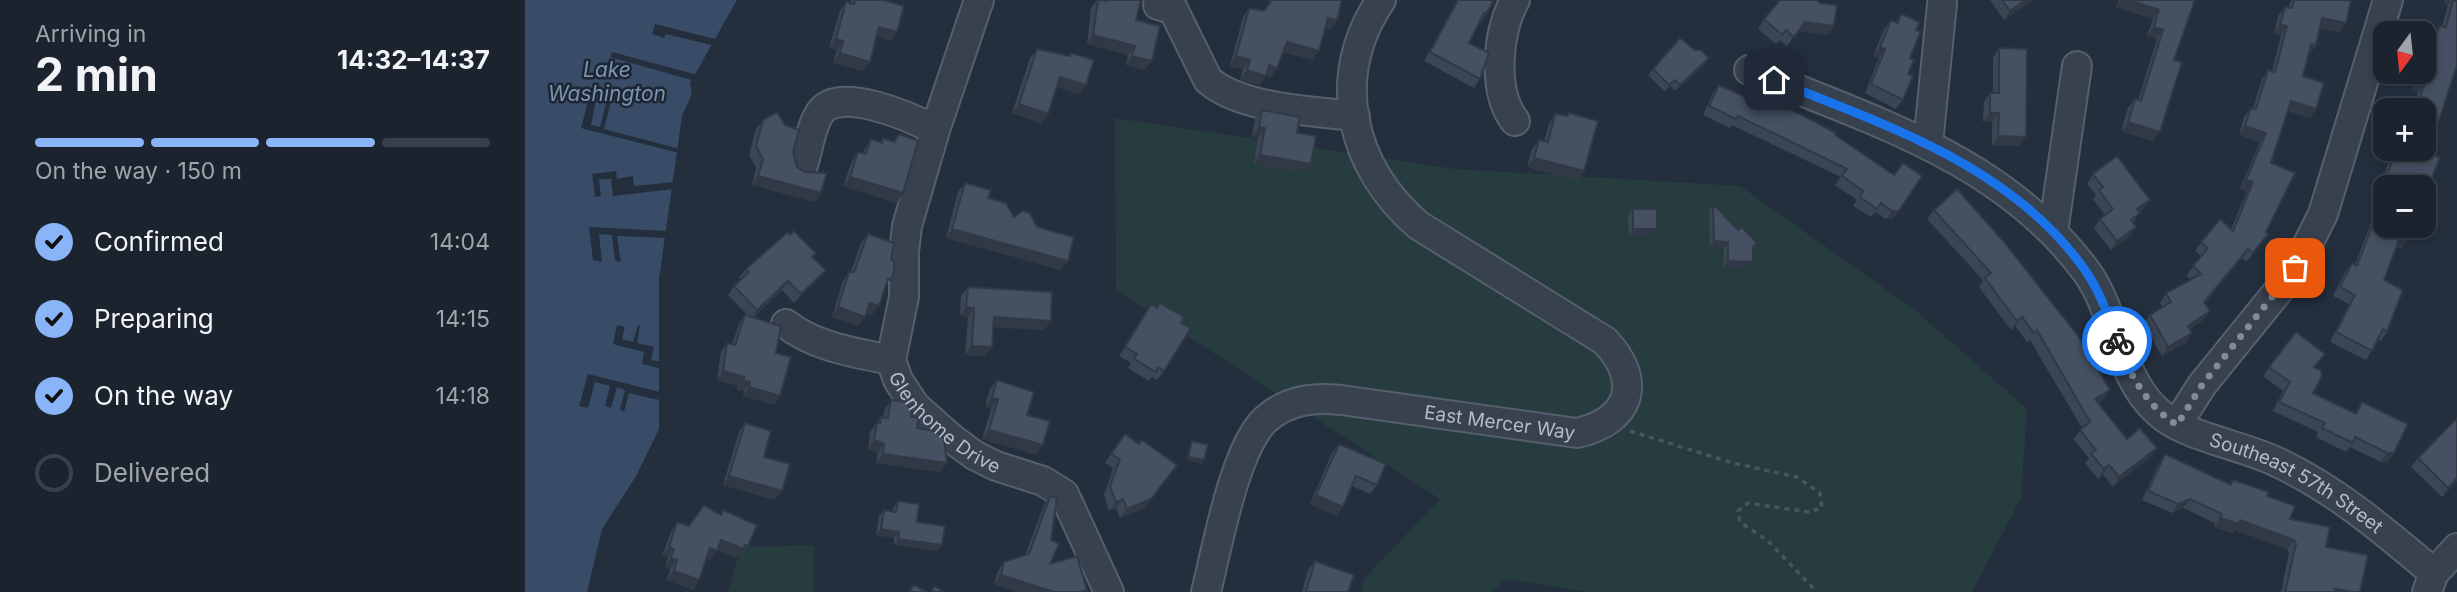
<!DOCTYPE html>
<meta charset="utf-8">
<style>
body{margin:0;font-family:Inter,sans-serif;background:#282f3a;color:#f1f3f6;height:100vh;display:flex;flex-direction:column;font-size:26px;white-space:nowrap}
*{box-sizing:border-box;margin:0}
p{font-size:23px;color:#a0a4aa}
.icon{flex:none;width:38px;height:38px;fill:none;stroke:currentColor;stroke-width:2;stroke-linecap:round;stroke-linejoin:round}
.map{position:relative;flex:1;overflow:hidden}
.panel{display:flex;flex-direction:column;background:#1b232e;width:525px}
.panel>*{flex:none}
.needle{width:46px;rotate:195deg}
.buttons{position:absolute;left:1848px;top:21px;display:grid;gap:14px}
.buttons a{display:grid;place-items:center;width:63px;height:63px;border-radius:14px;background:#1b232e;box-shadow:0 4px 10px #0003,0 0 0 2px #39404a;font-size:35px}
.pin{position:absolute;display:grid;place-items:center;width:60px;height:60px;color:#fff;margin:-30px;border-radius:14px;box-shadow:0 4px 10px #0006}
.courier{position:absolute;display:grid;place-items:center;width:70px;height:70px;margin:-35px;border:5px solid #1a73e8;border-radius:50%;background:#fff;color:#222;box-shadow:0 2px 9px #0007}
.head em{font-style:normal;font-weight:700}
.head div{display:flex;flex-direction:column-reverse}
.head{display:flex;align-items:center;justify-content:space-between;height:119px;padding:0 35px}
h1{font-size:46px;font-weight:700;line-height:52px}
.bar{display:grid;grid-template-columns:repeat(4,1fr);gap:10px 7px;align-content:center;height:84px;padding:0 35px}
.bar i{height:9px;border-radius:5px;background:#39404a}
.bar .current{background:#8ab4f8}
.bar p{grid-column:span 4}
ol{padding:0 35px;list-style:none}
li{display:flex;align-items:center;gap:21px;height:77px}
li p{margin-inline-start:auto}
li .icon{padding:7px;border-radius:50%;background:#8ab4f8;color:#111;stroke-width:4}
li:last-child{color:#a0a4aa}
li i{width:38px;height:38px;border:4px solid #39404a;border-radius:50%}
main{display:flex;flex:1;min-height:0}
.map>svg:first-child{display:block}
.green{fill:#263c3f}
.water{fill:#394c67}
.pier{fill:#242f3e}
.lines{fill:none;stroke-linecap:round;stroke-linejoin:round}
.minor-casing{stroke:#565f6c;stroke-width:32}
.path{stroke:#44595c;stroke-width:3.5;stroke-dasharray:5 5;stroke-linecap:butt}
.minor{stroke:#38414e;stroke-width:28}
.wall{fill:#3b4654}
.shaded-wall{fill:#303945}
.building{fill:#455162;stroke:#303945;stroke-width:2}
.done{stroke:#828b98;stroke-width:7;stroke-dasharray:0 12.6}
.route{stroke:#1a73e8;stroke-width:9}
.labels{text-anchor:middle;stroke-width:5;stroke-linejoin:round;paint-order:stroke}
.street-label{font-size:19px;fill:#b4bcc9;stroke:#1d2633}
.water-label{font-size:21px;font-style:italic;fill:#7c92b1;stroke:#1d2633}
</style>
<main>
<section class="panel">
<div class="head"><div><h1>2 min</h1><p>Arriving in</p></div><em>14:32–14:37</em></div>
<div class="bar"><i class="current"></i><i class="current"></i><i class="current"></i><i></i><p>On the way · 150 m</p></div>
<ol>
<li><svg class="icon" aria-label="check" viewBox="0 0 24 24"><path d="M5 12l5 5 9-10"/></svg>Confirmed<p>14:04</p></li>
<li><svg class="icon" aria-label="check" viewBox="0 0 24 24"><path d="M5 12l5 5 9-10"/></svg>Preparing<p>14:15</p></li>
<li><svg class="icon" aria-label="check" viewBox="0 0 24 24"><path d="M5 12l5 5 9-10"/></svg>On the way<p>14:18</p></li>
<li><i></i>Delivered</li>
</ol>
</section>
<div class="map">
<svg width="1932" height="592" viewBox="0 0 1932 592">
<rect width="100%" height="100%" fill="#242f3e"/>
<g class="green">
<path d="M590,118L930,169L1215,186L1390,310L1502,409L1496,498L1447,592H1061L981,579L967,592H836L840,578L915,499L591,290Z"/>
<path d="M289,545V592H203L216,547Z"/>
</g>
<path class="water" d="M0,0H212L165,83L167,94L157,116L134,279V429L111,476L77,529L62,592H0Z"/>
<g class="pier">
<path d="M130,24L194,40L190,46L141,34L139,38L127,34Z"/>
<path d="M87,52L173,75L170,81L85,57Z"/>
<path d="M65,94L72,96L66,125L75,127L82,100L86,101L79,129L155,149L154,153L56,128Z"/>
<path d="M91,171L92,179L108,176L109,186L150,182L149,189L88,196L86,179H74L76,196L70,197L67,174Z"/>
<path d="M64,227L143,231V238L92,236L96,262L90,261L87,235L74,234L77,262L68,260Z"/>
<path d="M92,325L100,327L97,339L108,342L113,325L115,326L112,343L129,347L126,360L137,362V369L117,364L119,352L88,344Z"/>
<path d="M63,374L135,392L133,400L104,393L99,412L95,410L100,390L92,387L86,408L80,406L85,386L70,382L63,408L54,406Z"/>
</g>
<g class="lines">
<g class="minor-casing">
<g id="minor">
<path id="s1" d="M454,0L410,130L382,226L379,252V297L366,360L373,380L390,406L426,438L449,455L471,466L518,481L539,494L584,592"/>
<path d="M633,5L648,9L683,80C716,109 787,111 830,116"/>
<path id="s2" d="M1224,70C1348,121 1478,159 1561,271C1592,313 1592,375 1633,412C1661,438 1719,445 1754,463C1813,491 1860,532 1909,573"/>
<path d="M990,121C967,92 972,31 990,0"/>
<path d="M1403,144L1417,4"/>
<path d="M278,165C283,150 286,126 295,113C313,85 386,117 410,130"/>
<path d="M1528,232L1552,66"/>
<path d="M261,324C290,347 331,353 366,360"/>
<path d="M1652,424L1677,385L1762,280L1777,256L1798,214L1863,0"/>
<path id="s3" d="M681,592C692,549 709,450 740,420C762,400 788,397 816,400L1052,433C1106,421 1118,381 1080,341L893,225C825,166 804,77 856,0"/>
<path d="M1902,592L1909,573L1932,548"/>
</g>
</g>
<path class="path" d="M1105,431L1208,463L1272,477L1295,493L1297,508L1284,512L1223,503L1213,511L1215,522L1243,541L1292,592"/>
<use href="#minor" class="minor"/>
</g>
<g class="wall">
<path d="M326,0H358L372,32L366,41L352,37L338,71L308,63L312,50L304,48L315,11L321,2L325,3Z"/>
<path d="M572,0H616L611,20L620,70L601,65L603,55L562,44L566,8Z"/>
<path d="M744,0H817L805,30L801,28L788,60L758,52L752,68L746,77L741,76L734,85L715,80L718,69L705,66L718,17L724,8L739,11L745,2Z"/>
<path d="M932,0H969L961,14L955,24L954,23L944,43L955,79L949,88L899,61Z"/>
<path d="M1465,0H1508L1479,20Z"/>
<path d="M1594,0H1670L1649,60L1628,141L1596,131L1603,108L1610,99L1613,100L1632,39L1622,36L1628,19L1591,7Z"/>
<path d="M1766,0H1822L1821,23L1814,32L1795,28L1791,45L1784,55L1783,54L1778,76L1791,109L1785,118L1763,111L1746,163L1741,232L1737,243L1721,262L1717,258L1680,303L1678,320L1665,329L1661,343L1637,356L1618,324L1625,315L1637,307L1635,303L1641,293L1666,279L1661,276L1676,256L1670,251L1676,242L1706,229L1722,192L1715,189L1735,142L1714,135L1719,117L1726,108H1728L1737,79L1743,70L1747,71L1756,35L1749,34L1753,16L1760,7L1763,8Z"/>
<path d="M1920,0H1932L1909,136L1907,155L1899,187H1860V226L1876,249L1871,247L1859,280L1862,331L1856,341L1853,339L1841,360L1805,342L1824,304L1808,296L1820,272L1827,263L1830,265L1860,186L1856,185L1867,150L1868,149H1899V110H1893L1894,107L1889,106L1893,92L1887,90L1894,72H1899V60L1908,35L1915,26H1917L1923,5L1919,4Z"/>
<path d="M1376,14L1391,30L1385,58L1383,74L1378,100L1371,109L1340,93L1354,58L1348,56L1359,29L1366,20L1371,22Z"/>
<path d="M1239,19L1303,35L1273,31L1262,46L1254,40L1251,44L1233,29Z"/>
<path d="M1474,48L1495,146H1467V122H1458L1459,102L1465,93H1468V58Z"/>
<path d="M512,49L544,56L546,53L554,94L532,87L523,114L516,123L487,113L505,58Z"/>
<path d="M1170,50L1184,58L1179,65L1150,91L1145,86L1140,92L1123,75L1128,69Z"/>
<path d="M1194,85L1237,104L1241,98L1310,135L1369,175L1368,219H1361L1350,212L1346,217L1328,206L1332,200L1310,185L1316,177L1207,125L1205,128L1178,115L1188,93Z"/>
<path d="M737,110L786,164L779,173L729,164L733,138L727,136L730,119Z"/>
<path d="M1044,113L1059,171L1052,181L1002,167L1007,149L1014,140L1019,141L1024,124L1030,114L1042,116Z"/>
<path d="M238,120L268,152L272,167L280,172L296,193L290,202L227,185L231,168L224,155L231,129Z"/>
<path d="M374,134L372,203L318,186L327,161L333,152L338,153L340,149L346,139L355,142L358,138L368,142Z"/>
<path d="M1568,174L1618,209L1615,212L1608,223L1611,227L1605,236L1586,250L1569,228L1575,219L1580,215L1568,199L1571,195L1562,184Z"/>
<path d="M440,183L489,217L536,270L421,238L433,192Z"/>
<path d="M1432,189L1579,399L1573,403L1602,439L1625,457L1588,487L1578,474L1573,479L1560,463L1564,458L1548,439L1557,428L1505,340L1502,342L1490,326L1486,330L1454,287L1458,280L1402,219L1409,210Z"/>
<path d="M1188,204L1228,262L1223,268H1198L1199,248L1185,247L1184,210Z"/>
<path d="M1108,209L1128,235L1104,236L1103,216Z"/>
<path d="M343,234L360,289L347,315L341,313L333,326L307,317L318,281L324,272H326L336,243Z"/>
<path d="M291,253L288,258L294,279L269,303L257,290L228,318L251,353L255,396L249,405L218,396L219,391L212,390L213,386L192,380L196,352L202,343L207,344L214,324L220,315L223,316L203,295L209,286L216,279L214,278L221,269Z"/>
<path d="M443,287L526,321L519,330L468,327L467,347L460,356L440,355L443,317L435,316L436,296Z"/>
<path d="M635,303L656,323L639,371L632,380L627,377L624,381L603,368L606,363L594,356L626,304L631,308Z"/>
<path d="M1771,332L1790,367L1788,393L1830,413L1837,402L1883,424L1863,462H1856L1825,447L1821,452L1791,437L1793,432L1748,411L1758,391L1738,376Z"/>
<path d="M472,380L502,415L512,455L457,439L466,409L460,407L465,389Z"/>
<path d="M366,400L386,417L415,472L351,463L353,453L343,449L345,432L356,417H358L360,409Z"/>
<path d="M220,423L239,457L250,500L198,485L214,432Z"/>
<path d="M600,434L620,508L595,518L591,508L584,511L579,495L588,468L580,463Z"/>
<path d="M814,444L852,485L845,494L827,486L812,516L785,504L807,453Z"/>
<path d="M1640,454L1705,484L1708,480L1742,496L1765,519L1801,547L1835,592H1756L1764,553L1762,549L1710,530L1708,533L1689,527L1690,523L1658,508L1647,513L1617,500L1634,463Z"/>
<path d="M1893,458L1932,481L1917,497L1886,467Z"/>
<path d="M525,496L526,540L525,564L562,590L560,592H493L469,584L473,571L479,562L500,555L519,505Z"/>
<path d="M373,501L392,522L413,551L369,545V538L351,535L354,516L359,510L368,511V508Z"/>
<path d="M198,510L223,546L217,555L214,554L211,558L192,550L185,560L181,558L174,580L168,590L142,580L145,569L140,567L143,558L137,556L146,532L152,522L164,526L195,514Z"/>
<path d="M790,561L823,592H777L783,570Z"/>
</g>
<g class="shaded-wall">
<path d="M1501,0H1508L1479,20L1485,11Z"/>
<path d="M1596,0H1604L1634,10L1628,19L1591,7Z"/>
<path d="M1922,0H1926L1923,5L1919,4Z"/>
<path d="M803,18L812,20L805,30L797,27Z"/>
<path d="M1797,18L1821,23L1814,32L1791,27Z"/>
<path d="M1280,22L1309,26L1303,35L1273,31L1262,46Z"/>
<path d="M1755,24L1762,26L1756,35L1749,34Z"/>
<path d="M354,27L372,32L366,41L348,36Z"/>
<path d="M1629,27L1638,30L1632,39L1622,36Z"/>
<path d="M568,35L610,46L603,55L562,44Z"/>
<path d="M311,39L318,41L312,50L304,48Z"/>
<path d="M762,42L794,51L788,60L755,51Z"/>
<path d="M1786,44L1791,45L1784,55L1779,53Z"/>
<path d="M1355,47L1360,49L1354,58L1348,56Z"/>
<path d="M315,53L345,62L338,71L308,63Z"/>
<path d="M607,56L627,61L620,70L601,65Z"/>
<path d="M711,56L725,60L718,69L705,66Z"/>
<path d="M1184,58L1179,65L1150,91L1155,85Z"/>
<path d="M744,65L752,68L746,77L737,75Z"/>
<path d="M722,70L741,76L734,85L715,80Z"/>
<path d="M535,77L561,85L554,94L529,86Z"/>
<path d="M1893,81L1900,83L1893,92L1887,90Z"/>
<path d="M1895,97L1900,98L1894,107L1889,106Z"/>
<path d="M1766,101L1791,109L1785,118L1760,110Z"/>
<path d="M494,104L523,114L516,123L487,113Z"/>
<path d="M1465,113H1474L1467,122H1458Z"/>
<path d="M1603,122L1635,132L1628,141L1596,131Z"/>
<path d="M1720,126L1741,133L1735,142L1714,135Z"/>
<path d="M734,127L740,128L733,138L727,136Z"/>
<path d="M1473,136L1501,137L1495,146H1467Z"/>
<path d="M735,155L786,164L779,173L729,164Z"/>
<path d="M1009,158L1059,171L1052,181L1002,167Z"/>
<path d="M233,176L296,193L290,202L227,185Z"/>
<path d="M1862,176L1866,177L1860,186L1856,185Z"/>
<path d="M325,177L378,193L372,203L318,186Z"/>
<path d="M1721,180L1728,182L1722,192L1715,189Z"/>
<path d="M1625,200L1618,209L1606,218L1612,209Z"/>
<path d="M1367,211H1374L1368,219H1361Z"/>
<path d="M1611,227L1605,236L1586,250L1592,241Z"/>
<path d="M427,229L543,261L536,270L421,238Z"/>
<path d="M1108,229H1132L1128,235L1104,236Z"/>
<path d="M1875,237L1883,240L1876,249L1868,246Z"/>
<path d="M1189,241L1203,242L1199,248L1185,247Z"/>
<path d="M1723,249L1717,258L1673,311L1679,302Z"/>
<path d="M1203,261L1228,262L1223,268H1198Z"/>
<path d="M301,270L294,279L269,303L276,294Z"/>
<path d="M263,281L257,290L226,319L232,310Z"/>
<path d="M345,303L354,306L347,315L338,312Z"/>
<path d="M313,307L340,317L333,326L307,317Z"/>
<path d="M441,307L449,308L443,317L435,316Z"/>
<path d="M1685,311L1678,320L1656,335L1663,326Z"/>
<path d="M469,317L526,321L519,330L462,327Z"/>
<path d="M1497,317L1490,326L1486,330L1492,321Z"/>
<path d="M1667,333L1661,343L1637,356L1643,347Z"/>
<path d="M447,346L467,347L460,356L440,355Z"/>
<path d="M198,371L219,377L213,386L192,380Z"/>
<path d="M218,380L225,382L219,391L212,390Z"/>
<path d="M224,387L255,396L249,405L218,396Z"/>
<path d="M1585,390L1579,399L1563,408L1570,399Z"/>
<path d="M467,398L473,399L466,409L460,407Z"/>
<path d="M464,430L518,445L512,455L457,439Z"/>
<path d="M349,440L359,444L353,453L343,449Z"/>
<path d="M1632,448L1625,457L1588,487L1594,477Z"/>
<path d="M1862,453H1869L1863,462H1856Z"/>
<path d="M358,454L422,463L415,472L351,463Z"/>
<path d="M663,457L679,460L676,464L661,460Z"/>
<path d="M652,465L620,508L595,518L602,509Z"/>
<path d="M1584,465L1578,474L1573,479L1579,469Z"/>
<path d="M204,476L257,491L250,500L198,485Z"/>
<path d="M1932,478V481L1917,497L1923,488Z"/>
<path d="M791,495L818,507L812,516L785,504Z"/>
<path d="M598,499L591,508L584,511L591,502Z"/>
<path d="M1665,499L1658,508L1647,513L1653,504Z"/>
<path d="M1695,518L1715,520L1769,540L1762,549L1710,530L1708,533L1689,527Z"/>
<path d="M356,529L374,532L369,538L351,535Z"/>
<path d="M373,539L417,545L413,551L369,545Z"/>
<path d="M196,540L223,546L217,555L214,554L211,558L190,549Z"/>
<path d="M144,547L149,549L143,558L137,556Z"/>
<path d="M185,548L192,551L185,560L178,557Z"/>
<path d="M146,558L152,560L145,569L140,567Z"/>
<path d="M149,571L174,580L168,590L142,580Z"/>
<path d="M476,575L529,592H493L469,584Z"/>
<path d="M1810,589L1827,592H1808Z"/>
</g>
<g class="building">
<path d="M330,0H358L379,6L372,32L354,27L345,62L315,53L318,41L311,39L321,2L329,4Z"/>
<path d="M573,0L583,1V0H616L611,20L635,26L627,61L607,56L610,46L568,35Z"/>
<path d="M747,0H817L812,20L803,18L794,51L762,42L752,68L744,65L741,76L722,70L725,60L711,56L724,8L739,11Z"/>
<path d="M933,0H969L961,14L959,13L944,43L964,53L955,79L905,52Z"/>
<path d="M1255,0H1292L1295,3L1312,5L1309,26L1280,22L1269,37L1261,30L1257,35L1239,19Z"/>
<path d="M1477,0H1501L1485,11Z"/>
<path d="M1604,0H1670L1649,60L1657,62L1635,132L1603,122L1610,99L1616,101L1638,30L1629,27L1634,10Z"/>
<path d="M1769,0H1822L1826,1L1821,23L1797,18L1791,45L1786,44L1778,76L1799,83L1791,109L1766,101L1746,163L1770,173L1741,232L1743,234L1728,253L1723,249L1679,302L1685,311L1663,326L1667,333L1643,347L1625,315L1646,302L1641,293L1676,274L1668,266L1683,248L1676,242L1695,219L1708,231L1728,182L1721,180L1741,133L1720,126L1726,108L1731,109L1743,70L1750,72L1762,26L1755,24L1760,7L1767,8Z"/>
<path d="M1928,0H1932V65L1909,136L1913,137L1907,155L1915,157L1899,199V187H1862L1866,177L1862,176L1871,149H1899V110H1896L1900,98L1895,97L1900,83L1893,81L1897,72H1899V67L1915,26L1921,27Z"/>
<path d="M1376,14L1395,22L1391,30L1396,31L1385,58L1389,60L1383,74L1388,76L1378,100L1346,84L1360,49L1355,47L1366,20L1373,23Z"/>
<path d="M1155,38L1170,50H1176L1184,58L1155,85L1150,80L1144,85L1128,69Z"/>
<path d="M1474,48L1502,49L1501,137L1473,136L1474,113H1465V93H1474Z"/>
<path d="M512,49L545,56L546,53L569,60L561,85L535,77L523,114L494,104Z"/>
<path d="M1194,85L1238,105L1241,98L1254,103L1311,133L1310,135L1369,175L1378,163L1397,176L1374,211H1367L1356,203L1352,209L1335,197L1338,191L1317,176L1322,169L1213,116L1211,119L1184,106Z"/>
<path d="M737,110L775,117L772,133L791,136L786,164L735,155L740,128L734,127Z"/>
<path d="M252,112L260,125L274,130L268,152L272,167L280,172L302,173L296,193L233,176L238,159L231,146L238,120Z"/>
<path d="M1044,113L1073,121L1059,171L1009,158L1014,140L1023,142L1030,114L1043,116Z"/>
<path d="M374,134L393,141L378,193L325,177L333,152L341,154L346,139L357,143L358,138L369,142Z"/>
<path d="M1592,156L1625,200L1612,209L1615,213L1606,220L1611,227L1592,241L1575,219L1588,209L1574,190L1578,187L1568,174Z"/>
<path d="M440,183L466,190L463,198L481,203L489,217L498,211L505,213L512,227L549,237L543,261L427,229Z"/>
<path d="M1432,189L1480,243L1554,337L1585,390L1570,399L1602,439L1615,428L1632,448L1594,477L1584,465L1579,469L1566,454L1571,450L1555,430L1565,422L1512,330L1509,333L1497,317L1492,321L1460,278L1466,273L1409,210Z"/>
<path d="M1860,192V226H1888L1883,240L1875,237L1859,280L1878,290L1862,331L1858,329L1847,351L1811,332L1830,295L1815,287L1827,263L1832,266Z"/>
<path d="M1188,204L1213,230L1217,227L1232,243L1228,247V262L1203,261V242L1189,241Z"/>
<rect x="1108" y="209" width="24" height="20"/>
<path d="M269,231L291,253L287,257L301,270L276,294L263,281L232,310L209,286L224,272L221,269L263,232L265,235Z"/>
<path d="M343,234L369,243L366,259L369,261V272L366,280L363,279L354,306L345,303L340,317L313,307L324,272H329Z"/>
<path d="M443,287L527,292L526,321L469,317L467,347L447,346L449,308L441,307Z"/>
<path d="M635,303L659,317L656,323L666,328L639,371L633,367L631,372L609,359L612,354L600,347L626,304L632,308Z"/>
<path d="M220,315L256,326L251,353L266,357L255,396L224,387L225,382L218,380L219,377L198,371L202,343L210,345Z"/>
<path d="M1771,332L1800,354L1789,367L1796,371L1797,376L1788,393L1831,414L1837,402L1883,424L1869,453H1862L1830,437L1828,443L1797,428L1800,423L1754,402L1765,382L1744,367Z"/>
<path d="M472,380L509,392L502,415L525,421L518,445L464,430L473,399L467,398Z"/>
<path d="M366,400L380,402L387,411L386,417L394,418L392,428L410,431L419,439L422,463L358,454L359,444L349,440L352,423H355L356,417L363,418Z"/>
<path d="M1932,418V478L1923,488L1893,458Z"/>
<path d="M220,423L246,431L239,457L265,464L257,491L204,476Z"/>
<path d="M600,434L614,444L617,440L652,465L626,499L602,509L598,499L591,502L585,486L595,459L586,454Z"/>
<path d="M667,441L683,445L679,460L663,457Z"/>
<path d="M814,444L861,464L852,485L831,476L818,507L791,495Z"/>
<path d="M1640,454L1706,485L1708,480L1744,492L1742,496L1770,506L1765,519L1805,527L1801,547L1843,555L1835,592H1827L1810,589V592H1760L1771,544L1769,540L1715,520L1714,524L1695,518L1697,514L1665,499L1653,504L1623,491Z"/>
<path d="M525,496L532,498L526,540L534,544L525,564L552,556L562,590L554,592H529L476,575L479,562L504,554Z"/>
<path d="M373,501L394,504L392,522L420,526L417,545L373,539L374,532L356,529L359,510L371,512Z"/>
<path d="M179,505L196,515L198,510L232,525L223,546L220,545L218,549L196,540L192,551L185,548L174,580L149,571L152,560L146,558L149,549L144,547L152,522L164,526Z"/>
<path d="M790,561L829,575L823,592H781Z"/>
<path d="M389,585L402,592H384Z"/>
<path d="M410,586L419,592H406Z"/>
</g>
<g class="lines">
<path class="done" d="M1592,341C1605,375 1621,405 1652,425L1677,385L1770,268"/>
<path class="route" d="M1249,80C1362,126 1490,167 1562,273C1576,294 1584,318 1592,341"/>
</g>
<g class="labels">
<g class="street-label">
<text dy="7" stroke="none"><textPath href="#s1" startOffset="458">Glenhome Drive</textPath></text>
<text dy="7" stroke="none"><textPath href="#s3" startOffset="425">East Mercer Way</textPath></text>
<text dy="7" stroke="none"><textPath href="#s2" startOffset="714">Southeast 57th Street</textPath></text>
</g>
<g class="water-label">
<text x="82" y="77">Lake<tspan x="82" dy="24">Washington</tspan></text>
</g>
</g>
</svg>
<div class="buttons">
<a><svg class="needle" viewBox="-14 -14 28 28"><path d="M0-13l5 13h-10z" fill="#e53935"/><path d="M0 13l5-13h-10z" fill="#a0a4aa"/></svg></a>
<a>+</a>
<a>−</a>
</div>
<div class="pin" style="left:1770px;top:268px;background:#ea580c"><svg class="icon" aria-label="bag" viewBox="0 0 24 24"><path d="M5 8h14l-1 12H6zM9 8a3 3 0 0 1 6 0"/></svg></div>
<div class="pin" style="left:1249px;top:80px;background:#1f2937"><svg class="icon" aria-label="home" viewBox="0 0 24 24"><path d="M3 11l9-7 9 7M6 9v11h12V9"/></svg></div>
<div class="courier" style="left:1592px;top:341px"><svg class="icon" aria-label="bike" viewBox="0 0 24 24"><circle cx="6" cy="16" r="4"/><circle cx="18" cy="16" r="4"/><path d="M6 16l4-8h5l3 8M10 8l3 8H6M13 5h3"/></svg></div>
</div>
</main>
